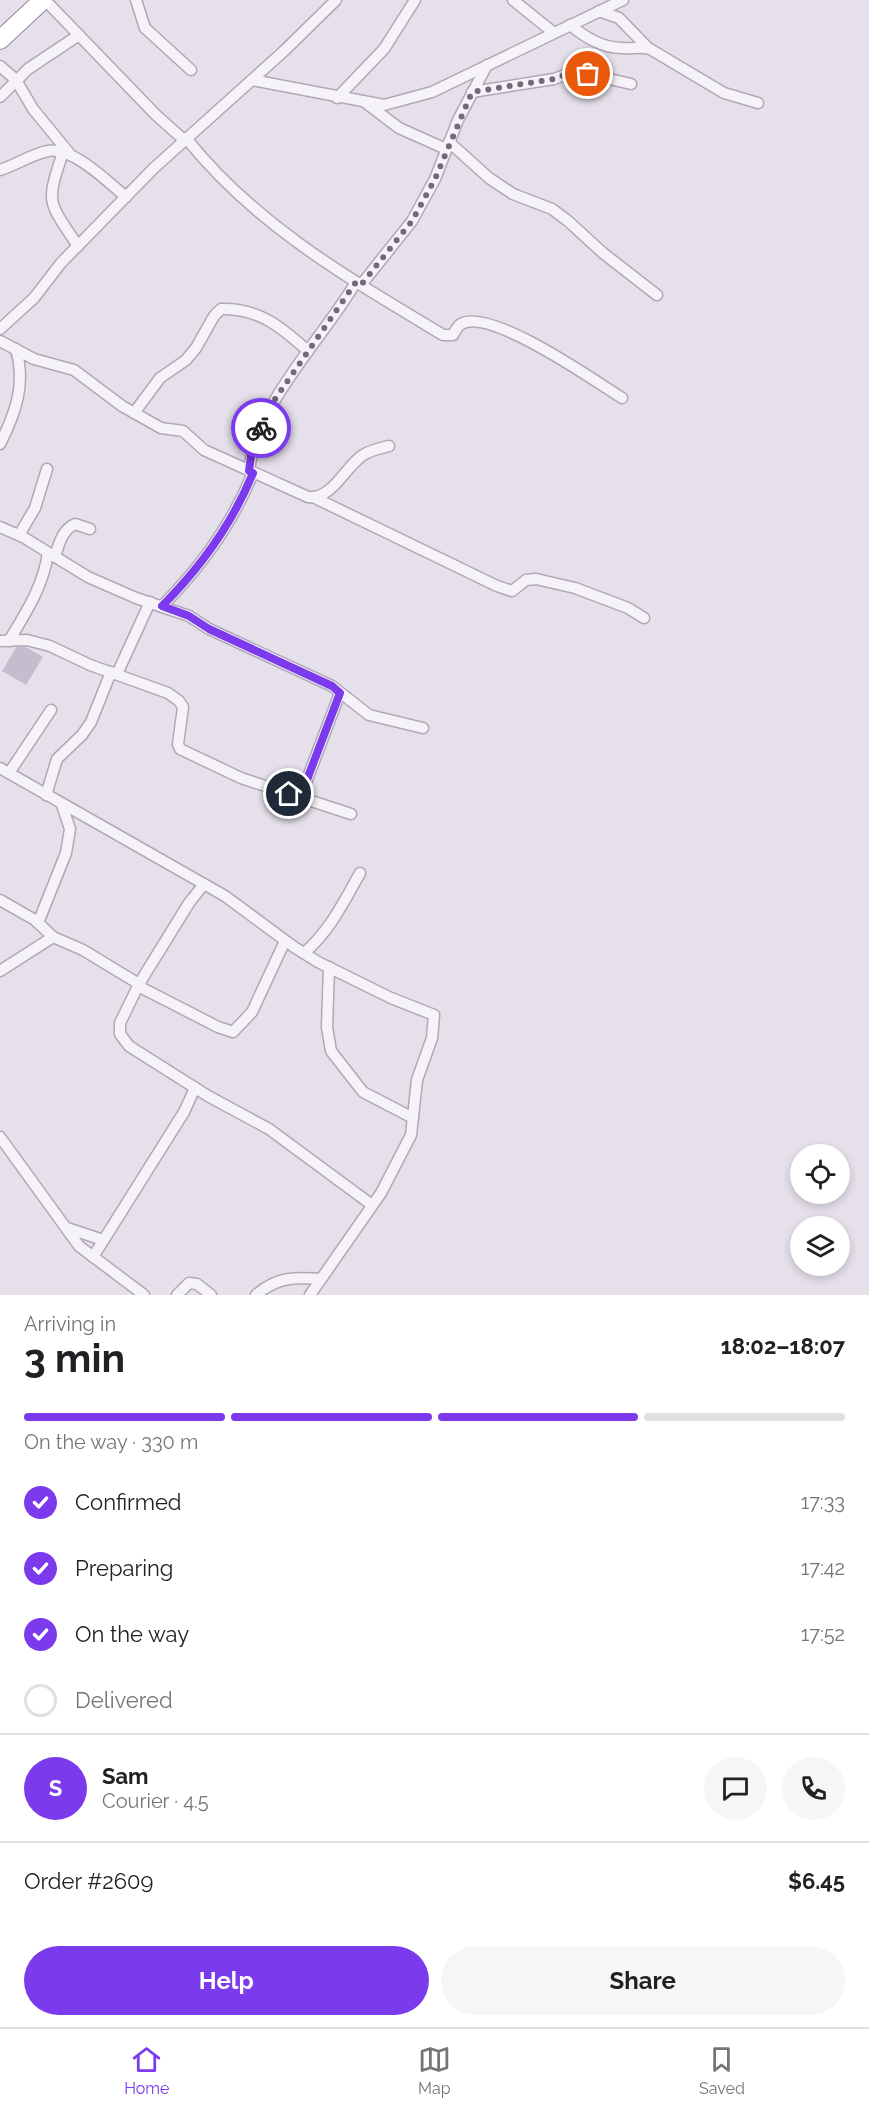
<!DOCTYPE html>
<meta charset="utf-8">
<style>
body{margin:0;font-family:Raleway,sans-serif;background:#f6f6f6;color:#202124;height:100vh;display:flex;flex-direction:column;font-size:22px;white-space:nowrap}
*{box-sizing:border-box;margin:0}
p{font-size:20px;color:#757577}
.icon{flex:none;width:33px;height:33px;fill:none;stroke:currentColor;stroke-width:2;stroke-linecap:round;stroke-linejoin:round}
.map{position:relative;height:1295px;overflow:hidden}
.details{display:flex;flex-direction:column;background:#fff;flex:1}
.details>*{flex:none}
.controls{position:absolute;left:790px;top:1144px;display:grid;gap:12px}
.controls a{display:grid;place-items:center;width:60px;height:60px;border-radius:50%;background:#fff;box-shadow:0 3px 9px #0003;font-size:30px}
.pin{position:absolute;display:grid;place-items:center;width:51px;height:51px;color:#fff;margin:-26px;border:3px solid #fff;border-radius:50%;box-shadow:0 2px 6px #0007}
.courier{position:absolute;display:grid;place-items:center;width:60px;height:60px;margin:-30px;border:4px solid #7c3aed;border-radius:50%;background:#fff;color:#222;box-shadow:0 2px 8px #0007}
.head em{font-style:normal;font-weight:700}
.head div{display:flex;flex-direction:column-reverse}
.head{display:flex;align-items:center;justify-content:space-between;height:102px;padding:0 24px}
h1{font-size:39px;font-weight:700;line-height:45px}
.bar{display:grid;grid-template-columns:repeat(4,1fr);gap:9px 6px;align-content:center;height:72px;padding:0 24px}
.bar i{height:8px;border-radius:4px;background:#e0e0e0}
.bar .selected{background:#7c3aed}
.bar p{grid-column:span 4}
.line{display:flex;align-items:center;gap:15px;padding:0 24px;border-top:2px solid #e0e0e0}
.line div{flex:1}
.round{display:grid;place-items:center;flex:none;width:63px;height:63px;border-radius:32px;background:#f6f6f6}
ol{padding:0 24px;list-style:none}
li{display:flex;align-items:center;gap:18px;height:66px}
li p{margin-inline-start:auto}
li .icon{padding:6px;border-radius:50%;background:#7c3aed;color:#fff;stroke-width:4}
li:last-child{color:#757577}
li i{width:33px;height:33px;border:3px solid #e0e0e0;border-radius:50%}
.cta{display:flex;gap:12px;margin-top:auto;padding:12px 24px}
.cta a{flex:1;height:69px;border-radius:36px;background:#7c3aed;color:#fff;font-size:24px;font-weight:700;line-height:69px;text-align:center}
.cta a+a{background:#f6f6f6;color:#202124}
.tab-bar{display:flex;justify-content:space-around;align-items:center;height:84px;border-top:2px solid #e0e0e0;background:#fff;font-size:16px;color:#757577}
.tab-bar a{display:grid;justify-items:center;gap:3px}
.tab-bar .selected{color:#7c3aed}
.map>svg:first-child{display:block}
.building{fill:#c5bdcd}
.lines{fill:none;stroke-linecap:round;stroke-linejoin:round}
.minor-casing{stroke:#b0a8b8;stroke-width:13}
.trunk-casing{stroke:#9486a2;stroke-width:20}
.minor{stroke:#f6f3f8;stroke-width:10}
.trunk{stroke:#fff;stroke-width:18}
.done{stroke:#73687d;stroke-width:6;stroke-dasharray:0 10.8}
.route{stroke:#7c3aed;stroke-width:8}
</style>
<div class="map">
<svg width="869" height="1295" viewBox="0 0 869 1295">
<rect width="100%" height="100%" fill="#e5e0ea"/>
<path class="building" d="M19,643L43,657L26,685L2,671Z"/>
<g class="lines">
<g class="minor-casing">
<g id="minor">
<path d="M45,0L156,115L184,140"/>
<path d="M136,0L145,28L191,70"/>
<path d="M513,0L554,33"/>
<path d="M599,11L619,18L648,48"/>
<path d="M570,25C585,37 602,48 622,48C633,49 640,46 650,49L724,93L758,103"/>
<path d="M0,66L16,80L33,109L69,153"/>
<path d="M252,80L384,105L432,92L623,0"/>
<path d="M472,92L554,79L570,73L588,74L631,84"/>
<path d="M0,97L28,69L79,35"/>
<path d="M337,98L384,49L415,0"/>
<path d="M366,103L399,128L446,149"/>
<path d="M186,138C255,225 350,279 443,335H453C455,331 458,326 461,324C490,307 595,381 622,398"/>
<path d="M449,142L489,178L513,194L552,209L568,221L603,253L657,295"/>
<path d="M63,152C46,204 47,200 78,246"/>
<path d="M0,170C16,165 32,154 48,151C72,146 108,182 126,197"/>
<path d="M361,285L412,221L435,179L458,120L487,65"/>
<path d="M0,329L34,298L61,263L154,168L284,51L336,0"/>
<path d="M0,341L34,359L74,370L122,406L161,428L183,431L204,450L308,497C332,500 345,467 363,455C371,450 380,448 389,446"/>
<path d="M134,413L160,378L186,360L196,348L214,316L221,309C259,308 281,327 308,351"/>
<path d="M0,444C16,412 26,384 16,349"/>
<path d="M249,471C256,403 322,340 356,282"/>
<path d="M313,497L497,586L512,591L526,580L536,579L575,588L628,608L644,618"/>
<path d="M0,527L23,537L88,577L136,598L189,616L209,629L332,686L369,715L423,728"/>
<path d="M19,535L35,508L47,469"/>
<path d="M55,557C59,544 62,530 75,524L90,529"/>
<path d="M162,606C200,568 233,522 253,473"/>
<path d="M0,641L27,640L50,646L90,665L168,693L179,701L183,707L178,744L180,749L241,778L351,814"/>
<path d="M9,641C26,612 43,587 48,553"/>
<path d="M117,674L150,602"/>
<path d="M0,768L225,896L294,947L318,962L391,998L434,1015L432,1038L417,1080L411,1135L381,1193L310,1295"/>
<path d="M9,773L51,710"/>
<path d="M46,795L57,759L82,735L91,722L111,672"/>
<path d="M300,798L340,693"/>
<path d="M204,884L189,903L139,984L120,1023V1034L129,1046L208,1096L269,1129L372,1205"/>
<path d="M0,900L35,920L53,937"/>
<path d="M38,923L66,853L70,829L62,805"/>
<path d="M304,953C329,932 344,902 360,873"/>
<path d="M329,967L327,1027L331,1051L363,1092L413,1118"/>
<path d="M0,971L53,937L83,950L139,984"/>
<path d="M138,986L218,1027L233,1032L252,1012L285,941"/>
<path d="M0,1137L79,1246L144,1295"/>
<path d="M67,1228L103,1240"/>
<path d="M93,1257L184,1112L195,1088"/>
<path d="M177,1295L189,1283L197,1284L211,1295"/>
<path d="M256,1295C277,1277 294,1277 321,1279"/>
</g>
</g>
<g class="trunk-casing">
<path id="trunk" d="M0,40L43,0"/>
</g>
<use href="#minor" class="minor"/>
<use href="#trunk" class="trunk"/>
</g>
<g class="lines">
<path class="done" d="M261,428L271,405L356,282L361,285L412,221L435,179L472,92L554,79L570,73L588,74"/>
<path class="route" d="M261,428L252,448L249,471L253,473C233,522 200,568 162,606L189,616L209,629L332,686L340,693L300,798L289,794"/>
</g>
</svg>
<div class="controls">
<a><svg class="icon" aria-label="locate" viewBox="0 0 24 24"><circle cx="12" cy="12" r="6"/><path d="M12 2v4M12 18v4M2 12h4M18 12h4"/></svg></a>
<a><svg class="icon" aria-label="layers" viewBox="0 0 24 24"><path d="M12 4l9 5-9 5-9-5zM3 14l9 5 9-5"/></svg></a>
</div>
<div class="pin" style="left:588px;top:74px;background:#ea580c"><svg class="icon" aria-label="bag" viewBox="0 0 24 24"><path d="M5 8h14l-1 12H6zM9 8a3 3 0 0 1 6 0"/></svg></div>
<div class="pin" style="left:289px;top:794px;background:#1f2937"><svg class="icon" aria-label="home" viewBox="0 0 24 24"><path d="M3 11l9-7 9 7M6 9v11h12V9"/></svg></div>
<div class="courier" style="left:261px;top:428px"><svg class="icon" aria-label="bike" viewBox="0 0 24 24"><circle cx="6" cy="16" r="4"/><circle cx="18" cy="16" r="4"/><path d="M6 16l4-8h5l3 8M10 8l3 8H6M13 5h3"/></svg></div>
</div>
<section class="details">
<div class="head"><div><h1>3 min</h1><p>Arriving in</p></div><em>18:02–18:07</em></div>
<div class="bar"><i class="selected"></i><i class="selected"></i><i class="selected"></i><i></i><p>On the way · 330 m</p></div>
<ol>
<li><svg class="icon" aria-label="check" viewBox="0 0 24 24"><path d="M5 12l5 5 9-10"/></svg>Confirmed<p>17:33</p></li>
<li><svg class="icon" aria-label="check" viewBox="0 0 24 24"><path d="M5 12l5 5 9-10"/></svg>Preparing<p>17:42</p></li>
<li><svg class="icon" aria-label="check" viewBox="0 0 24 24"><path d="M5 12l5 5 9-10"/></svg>On the way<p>17:52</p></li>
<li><i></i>Delivered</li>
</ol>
<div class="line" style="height:108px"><b class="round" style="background:#7c3aed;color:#fff">S</b><div><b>Sam</b><p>Courier · 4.5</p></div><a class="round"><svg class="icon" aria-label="chat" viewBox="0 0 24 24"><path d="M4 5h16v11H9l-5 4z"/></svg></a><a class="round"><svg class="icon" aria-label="phone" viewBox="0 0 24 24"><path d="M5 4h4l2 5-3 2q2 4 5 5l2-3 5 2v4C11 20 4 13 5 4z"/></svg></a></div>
<div class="line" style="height:78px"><div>Order #2609</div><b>$6.45</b></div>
<div class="cta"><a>Help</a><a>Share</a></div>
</section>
<nav class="tab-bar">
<a class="selected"><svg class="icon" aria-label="home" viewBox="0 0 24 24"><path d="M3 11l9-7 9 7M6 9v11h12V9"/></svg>Home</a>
<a><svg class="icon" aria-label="map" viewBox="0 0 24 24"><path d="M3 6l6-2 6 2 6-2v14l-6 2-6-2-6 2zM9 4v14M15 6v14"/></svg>Map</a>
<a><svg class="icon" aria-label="saved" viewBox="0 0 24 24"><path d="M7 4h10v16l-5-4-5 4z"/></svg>Saved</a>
</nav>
